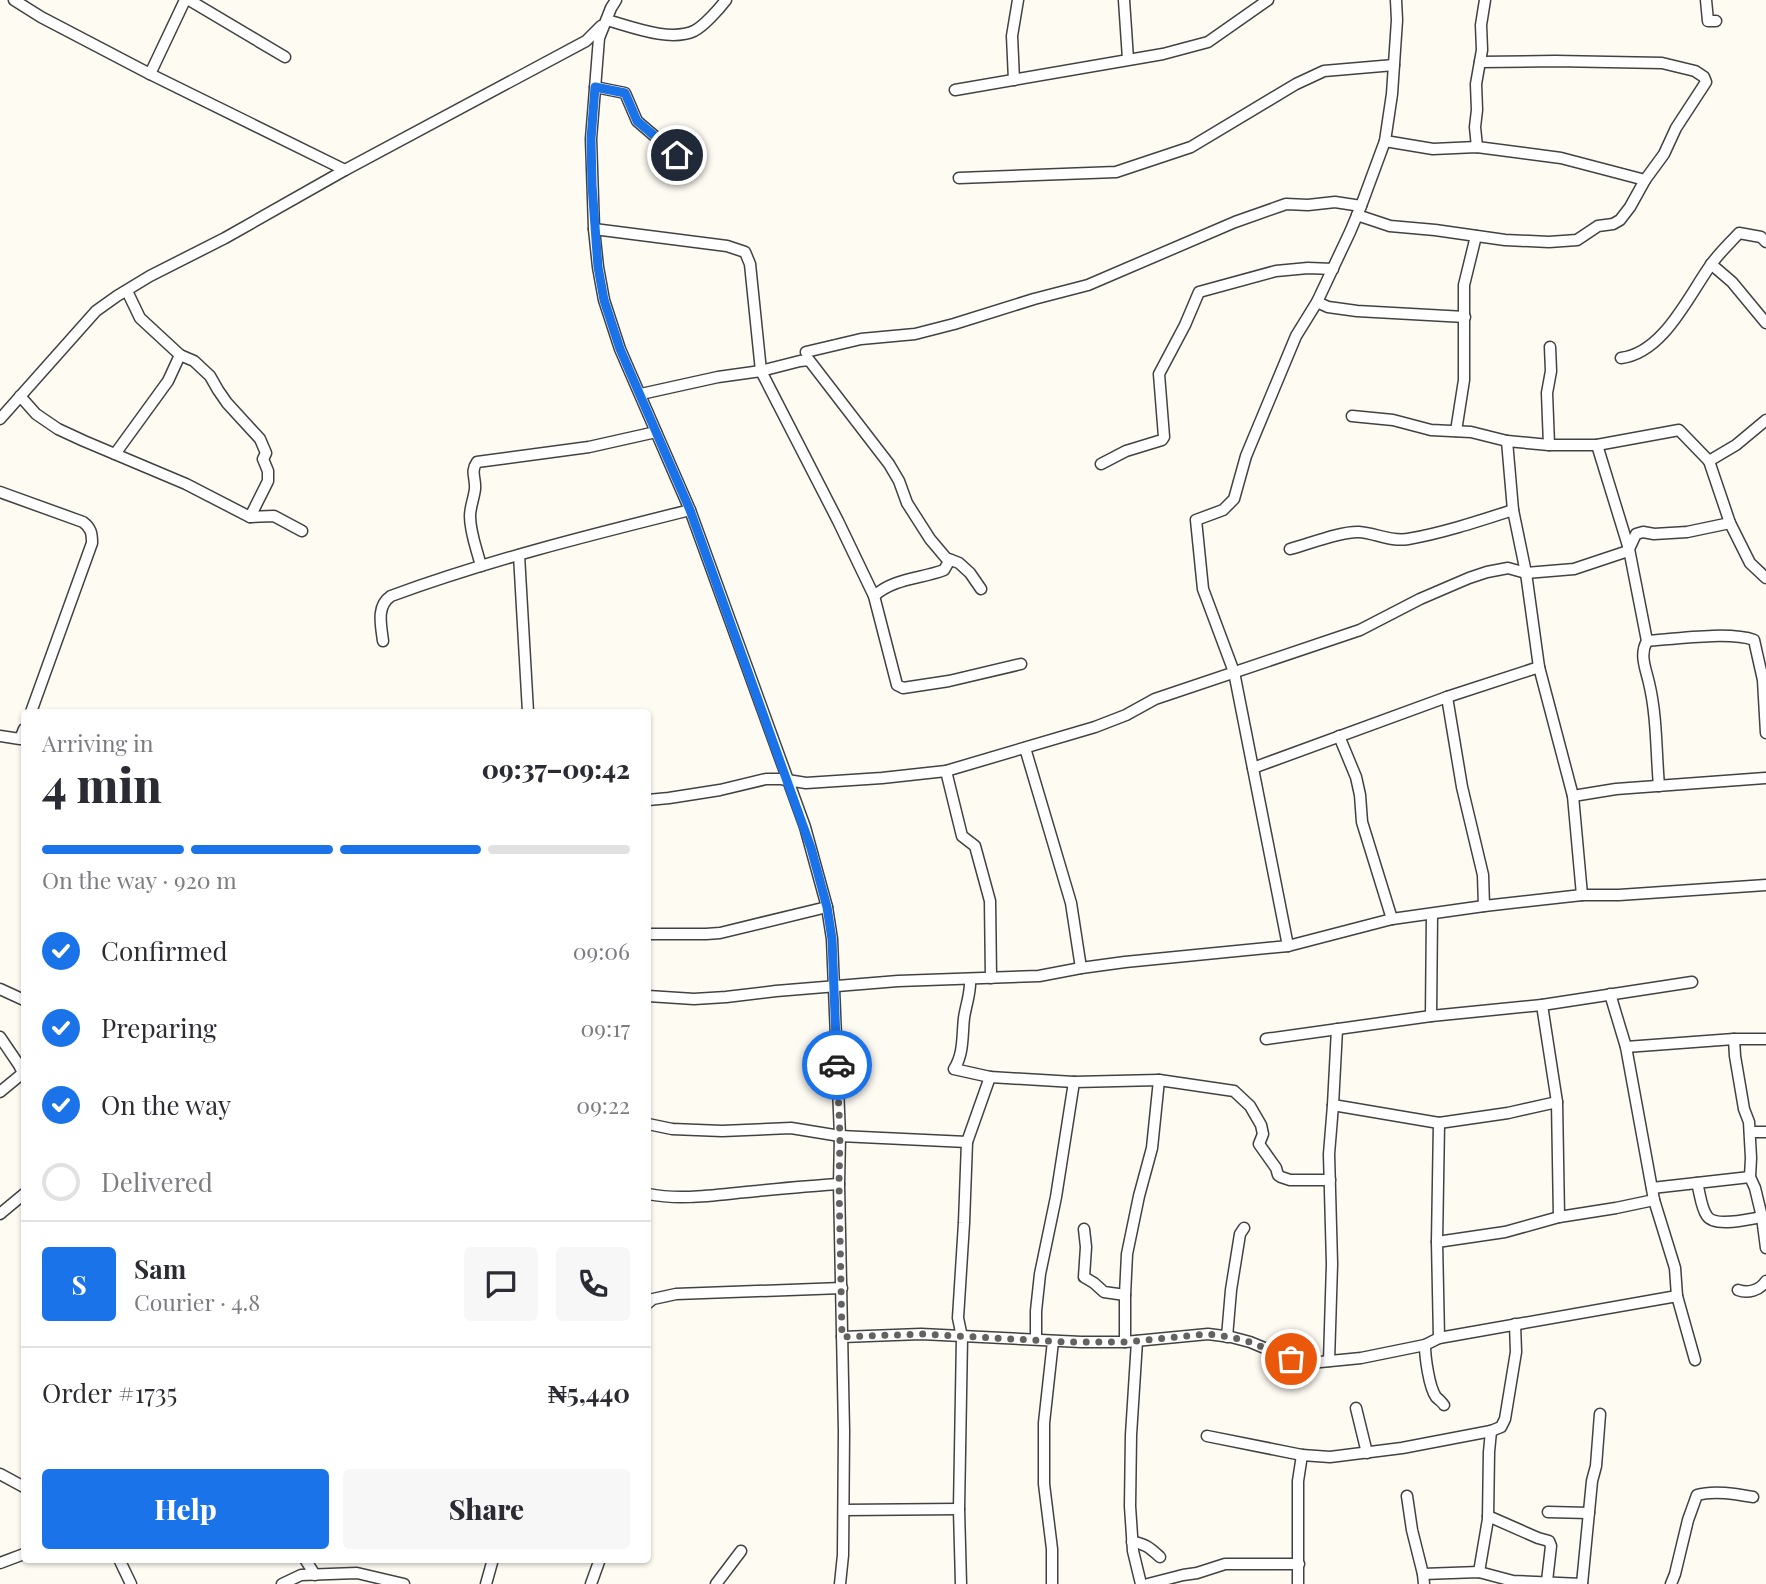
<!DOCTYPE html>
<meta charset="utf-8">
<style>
body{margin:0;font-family:"Playfair Display",serif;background:#f7f7f7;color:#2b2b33;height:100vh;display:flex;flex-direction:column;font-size:26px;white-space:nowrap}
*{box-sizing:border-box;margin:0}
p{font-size:23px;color:#7c7c81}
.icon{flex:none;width:38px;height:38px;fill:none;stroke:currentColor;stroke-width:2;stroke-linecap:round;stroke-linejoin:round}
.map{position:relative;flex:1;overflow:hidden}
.drawer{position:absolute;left:21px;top:709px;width:630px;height:854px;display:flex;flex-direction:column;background:#fff;border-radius:7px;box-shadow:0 2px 5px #0004}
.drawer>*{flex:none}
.pin{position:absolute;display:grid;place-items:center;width:60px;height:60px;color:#fff;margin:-30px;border:4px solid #fff;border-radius:50%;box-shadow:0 2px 7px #0007}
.courier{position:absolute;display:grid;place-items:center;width:70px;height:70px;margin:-35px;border:5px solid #1a73e8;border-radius:50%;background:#fff;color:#222;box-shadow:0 2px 9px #0007}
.overview em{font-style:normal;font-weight:800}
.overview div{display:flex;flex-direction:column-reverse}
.overview{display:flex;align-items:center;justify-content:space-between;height:119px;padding:0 21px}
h1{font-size:46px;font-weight:800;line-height:52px}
.bar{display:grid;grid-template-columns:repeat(4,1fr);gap:10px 7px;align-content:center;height:84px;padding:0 21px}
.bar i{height:9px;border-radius:5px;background:#e1e1e2}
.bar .active{background:#1a73e8}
.bar p{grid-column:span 4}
.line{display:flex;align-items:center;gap:18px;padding:0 21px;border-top:2px solid #e1e1e2}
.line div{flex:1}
.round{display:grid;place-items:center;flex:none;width:74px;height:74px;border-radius:7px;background:#f7f7f7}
ol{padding:0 21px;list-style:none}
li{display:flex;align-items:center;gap:21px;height:77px}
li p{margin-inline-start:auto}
li .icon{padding:7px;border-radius:50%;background:#1a73e8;color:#fff;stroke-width:4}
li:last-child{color:#7c7c81}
li i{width:38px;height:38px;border:4px solid #e1e1e2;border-radius:50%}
.primary-button{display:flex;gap:14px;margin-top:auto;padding:14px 21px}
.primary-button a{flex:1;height:80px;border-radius:7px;background:#1a73e8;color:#fff;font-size:28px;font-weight:800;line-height:80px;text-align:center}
.primary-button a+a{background:#f7f7f7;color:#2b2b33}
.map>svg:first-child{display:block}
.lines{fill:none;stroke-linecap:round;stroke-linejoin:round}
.minor-casing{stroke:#424242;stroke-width:13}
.minor{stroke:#fff;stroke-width:10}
.done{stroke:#63625f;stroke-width:7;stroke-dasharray:0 12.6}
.route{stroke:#1a73e8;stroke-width:9}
</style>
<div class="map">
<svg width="1766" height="1584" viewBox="0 0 1766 1584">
<rect width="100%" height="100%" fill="#fefbf3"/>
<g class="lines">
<g class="minor-casing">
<g id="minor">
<path d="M14,0L41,17L150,74L345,170"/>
<path d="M189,0L285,57"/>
<path d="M616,0L611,8L599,38L591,139L594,229L598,267L604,300L620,349L690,510L805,827L827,907L832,939L840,1136L839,1184L844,1431L843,1555L840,1584"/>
<path d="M1124,0L1128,59"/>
<path d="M1706,0L1708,21H1716"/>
<path d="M607,20C632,27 670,42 694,31C704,26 719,9 726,0"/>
<path d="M150,74L185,0"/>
<path d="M1014,80L1012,36L1018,0"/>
<path d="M595,87L625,93L637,121L693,169"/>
<path d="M955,90L1163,54L1208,42L1268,0"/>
<path d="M1385,141L1433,149L1477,147L1561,158L1645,180"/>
<path d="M1477,147L1475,127L1477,110L1476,84L1482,50L1481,25L1485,0"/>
<path d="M959,178L1116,172L1191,147L1296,84L1324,71L1394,65"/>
<path d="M1357,215L1390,226L1435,230L1505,240L1549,242L1577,240L1598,226L1613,224L1620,220L1630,207L1645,180L1664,154L1676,128L1706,82L1704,77L1695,71L1662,63L1555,61L1480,62"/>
<path d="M594,229L727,246L745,252L750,264L761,371L838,521L874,596L897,685L903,688L949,681L1021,664"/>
<path d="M1711,264L1732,282L1766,323"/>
<path d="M1317,302L1328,307L1357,311L1465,317"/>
<path d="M806,352L861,339L915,334L954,324L1034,299L1088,285L1235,222L1286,204L1308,205L1335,202L1361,206"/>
<path d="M180,355L194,361L210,376L218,390L227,403L260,439L266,453L263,459L268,471V481L250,517"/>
<path d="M1621,358C1663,353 1688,297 1710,266C1718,254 1729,244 1739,233L1761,237L1766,242"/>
<path d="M641,394L718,377L761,371L800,361L809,360L889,464L899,481L907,503L930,539L946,558L959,563L970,573L981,589"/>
<path d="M20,396L36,414L58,429L84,441L186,484L250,517L274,516L302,531"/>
<path d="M1352,416L1393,420L1431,430L1471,432L1507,441L1549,445H1597L1679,430L1709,461"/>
<path d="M0,419L96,311L117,296L150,276L225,238L345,170L586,41L601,26"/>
<path d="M1766,420L1736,445L1709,461L1730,523L1750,563L1766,578"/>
<path d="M1456,431L1464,380V285L1476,236"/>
<path d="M1507,441L1513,510L1526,573L1539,667L1573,796L1582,895"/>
<path d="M1549,445L1547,393L1551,371L1550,347"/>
<path d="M1597,445L1629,549L1647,641C1639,655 1646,669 1649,683C1657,716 1656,752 1659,786"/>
<path d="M115,454L168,381L180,355L140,318L127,291"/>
<path d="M1101,464L1126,451L1162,440L1164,437L1159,374L1185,325L1199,292L1276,271L1308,268L1333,269"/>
<path d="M0,492L83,522C91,528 92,533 92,543L31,712"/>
<path d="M1290,549C1309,544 1341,531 1359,532C1375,533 1391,542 1408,539C1443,533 1479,521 1513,510"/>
<path d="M519,555L528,712"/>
<path d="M481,566C477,550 470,533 470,516C470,507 474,498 475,489C476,478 470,472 477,462L589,447L656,432"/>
<path d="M874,596C894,578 920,579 944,570L948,563L951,560"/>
<path d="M383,641C381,625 376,606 391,596C489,560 590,535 690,510"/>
<path d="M1647,641C1674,639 1730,631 1754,640L1763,680L1766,733"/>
<path d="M1447,697L1462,787L1483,875L1484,906"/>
<path d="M0,736L20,739L24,729"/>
<path d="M1339,736L1356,777L1360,795L1362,822L1392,919"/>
<path d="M1025,748L1071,903L1081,968"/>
<path d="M1253,768L1447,697L1539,667"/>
<path d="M946,771L962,836L975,846L990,901L991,978"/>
<path d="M1573,796L1616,789L1765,778"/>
<path d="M648,800L669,798L720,790L766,779H781L806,783L882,778L946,771L1095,727L1126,715L1155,699L1360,630L1420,599L1469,578L1487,572L1508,568L1526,573L1574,569L1625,552L1629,549L1636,534L1643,532L1654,534L1687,532L1730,523"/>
<path d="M648,934H706L720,933L827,907"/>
<path d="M1288,946L1234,672L1203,589L1196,520L1223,510L1234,499L1246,456L1296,336L1317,302L1350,232L1361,206L1385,141L1392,94L1397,20L1396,0"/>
<path d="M970,979C971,993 966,1004 964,1018C962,1035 964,1054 954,1069L990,1077L1074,1082L1159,1080L1234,1091L1250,1106L1261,1125L1263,1134L1259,1144L1276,1168L1278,1175L1281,1177L1290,1180H1330"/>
<path d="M0,989L24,1000"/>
<path d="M648,996L694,999L726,997L776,991L898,981L1039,976L1081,968L1125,962L1288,946L1392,919L1484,906L1582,895H1619L1766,885"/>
<path d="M1542,1005L1557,1102L1559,1217"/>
<path d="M1431,1016L1432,914"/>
<path d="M0,1037L19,1065L23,1073L0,1092"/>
<path d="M1266,1039L1431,1016L1542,1005L1692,982"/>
<path d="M1734,1039L1735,1056L1744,1109L1749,1122L1751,1158L1750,1177L1755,1188L1762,1217L1766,1248"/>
<path d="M1626,1047L1734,1039H1766"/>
<path d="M1333,1105L1439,1123L1508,1113L1557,1102"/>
<path d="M1439,1123L1437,1242L1439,1338"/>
<path d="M648,1124L672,1129L722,1131L791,1128L840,1136L967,1142"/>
<path d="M1750,1132H1766"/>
<path d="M1697,1183C1700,1193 1701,1208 1707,1216C1715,1228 1749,1219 1762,1217"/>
<path d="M1652,1188L1750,1177"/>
<path d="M648,1194C683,1201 720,1194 757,1191C784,1188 811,1186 839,1184"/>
<path d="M1654,1200L1675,1268L1677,1296L1695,1360"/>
<path d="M0,1214L24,1194"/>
<path d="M1084,1229L1086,1247L1084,1277L1094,1283L1104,1292L1125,1295"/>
<path d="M1437,1242L1505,1232L1559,1217L1616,1208L1654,1200L1626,1047L1610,994"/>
<path d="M1738,1290C1748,1294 1760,1290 1766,1281"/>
<path d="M648,1303L653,1299L676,1294L842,1288"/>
<path d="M842,1337L921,1334L1081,1342H1125L1208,1334L1231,1337L1250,1342L1291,1359L1310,1363L1361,1358L1425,1345L1439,1338L1677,1296"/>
<path d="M1227,1337L1231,1290L1240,1234L1244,1228"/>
<path d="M1036,1339V1311L1040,1274L1056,1197L1074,1082"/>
<path d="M1137,1341L1131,1435L1130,1506L1133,1551L1141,1584"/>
<path d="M1125,1342V1295L1127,1254L1139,1196L1152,1148L1159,1080"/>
<path d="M1425,1345C1425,1357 1429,1387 1436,1397C1436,1397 1444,1404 1444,1405"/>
<path d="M1329,1361L1332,1264L1329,1154L1333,1105L1337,1029"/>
<path d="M1356,1408L1367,1453"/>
<path d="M1207,1436L1302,1455L1330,1457L1402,1448L1491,1431L1501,1427L1505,1419L1516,1352L1515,1324"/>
<path d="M0,1474L24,1487"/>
<path d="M1407,1496L1412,1530L1423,1574L1424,1584"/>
<path d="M844,1510L959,1509"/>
<path d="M1548,1512L1589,1513"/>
<path d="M1488,1516L1538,1538L1549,1541L1551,1546L1547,1581"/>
<path d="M1132,1542C1145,1543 1151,1549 1160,1557"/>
<path d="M119,1559L131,1584"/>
<path d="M305,1559L315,1575"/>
<path d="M0,1563L24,1554"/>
<path d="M1479,1572L1488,1519L1489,1452L1491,1431"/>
<path d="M1423,1574L1479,1572L1513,1581L1582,1584"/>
<path d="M282,1584L301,1575L357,1573L404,1584"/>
<path d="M486,1584L493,1559"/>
<path d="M591,1584L600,1559"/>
<path d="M716,1584L741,1551"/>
<path d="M961,1584L959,1509L962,1337L958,1318L964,1223L967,1142L990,1077"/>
<path d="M1052,1584V1549L1044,1484V1423L1053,1341"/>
<path d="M1148,1584L1183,1575L1197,1573L1225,1564H1299"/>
<path d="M1298,1584V1481L1302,1455"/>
<path d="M1582,1584L1592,1481L1596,1466L1600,1414"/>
<path d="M1671,1584L1675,1574L1688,1520L1697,1495C1714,1490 1736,1494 1753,1497"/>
</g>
</g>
<use href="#minor" class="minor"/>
</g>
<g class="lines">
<path class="done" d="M837,1065L840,1136L839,1184L842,1337L921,1334L1067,1342H1125L1208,1334L1231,1337L1250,1342L1291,1359"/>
<path class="route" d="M677,155L637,121L625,93L595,87L591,139L592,185L598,267L604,300L620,349L690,510L811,848L827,907L832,939L837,1065"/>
</g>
</svg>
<div class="pin" style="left:1291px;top:1359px;background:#ea580c"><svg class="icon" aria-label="bag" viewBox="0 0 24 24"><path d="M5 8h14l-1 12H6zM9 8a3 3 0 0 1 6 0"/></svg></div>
<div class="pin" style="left:677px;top:155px;background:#1f2937"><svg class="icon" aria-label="home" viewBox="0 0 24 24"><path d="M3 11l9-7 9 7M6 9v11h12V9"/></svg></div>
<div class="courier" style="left:837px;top:1065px"><svg class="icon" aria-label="car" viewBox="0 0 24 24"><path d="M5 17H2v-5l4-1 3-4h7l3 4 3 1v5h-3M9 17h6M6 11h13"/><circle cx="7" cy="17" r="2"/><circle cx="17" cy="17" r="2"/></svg></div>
<section class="drawer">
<div class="overview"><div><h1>4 min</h1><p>Arriving in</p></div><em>09:37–09:42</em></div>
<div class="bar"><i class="active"></i><i class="active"></i><i class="active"></i><i></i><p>On the way · 920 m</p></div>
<ol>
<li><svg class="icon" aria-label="check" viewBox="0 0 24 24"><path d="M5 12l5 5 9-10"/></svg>Confirmed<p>09:06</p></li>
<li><svg class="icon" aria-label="check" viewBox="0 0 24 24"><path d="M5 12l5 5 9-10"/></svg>Preparing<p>09:17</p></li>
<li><svg class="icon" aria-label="check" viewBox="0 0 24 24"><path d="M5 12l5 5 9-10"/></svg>On the way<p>09:22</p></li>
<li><i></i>Delivered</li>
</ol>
<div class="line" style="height:126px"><b class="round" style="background:#1a73e8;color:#fff">S</b><div><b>Sam</b><p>Courier · 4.8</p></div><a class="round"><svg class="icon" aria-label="chat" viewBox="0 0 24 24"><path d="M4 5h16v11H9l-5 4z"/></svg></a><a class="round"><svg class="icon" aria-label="phone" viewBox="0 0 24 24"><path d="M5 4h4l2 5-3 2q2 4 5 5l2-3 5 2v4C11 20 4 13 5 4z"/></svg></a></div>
<div class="line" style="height:91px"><div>Order #1735</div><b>₦5,440</b></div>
<div class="primary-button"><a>Help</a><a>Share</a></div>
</section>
</div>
